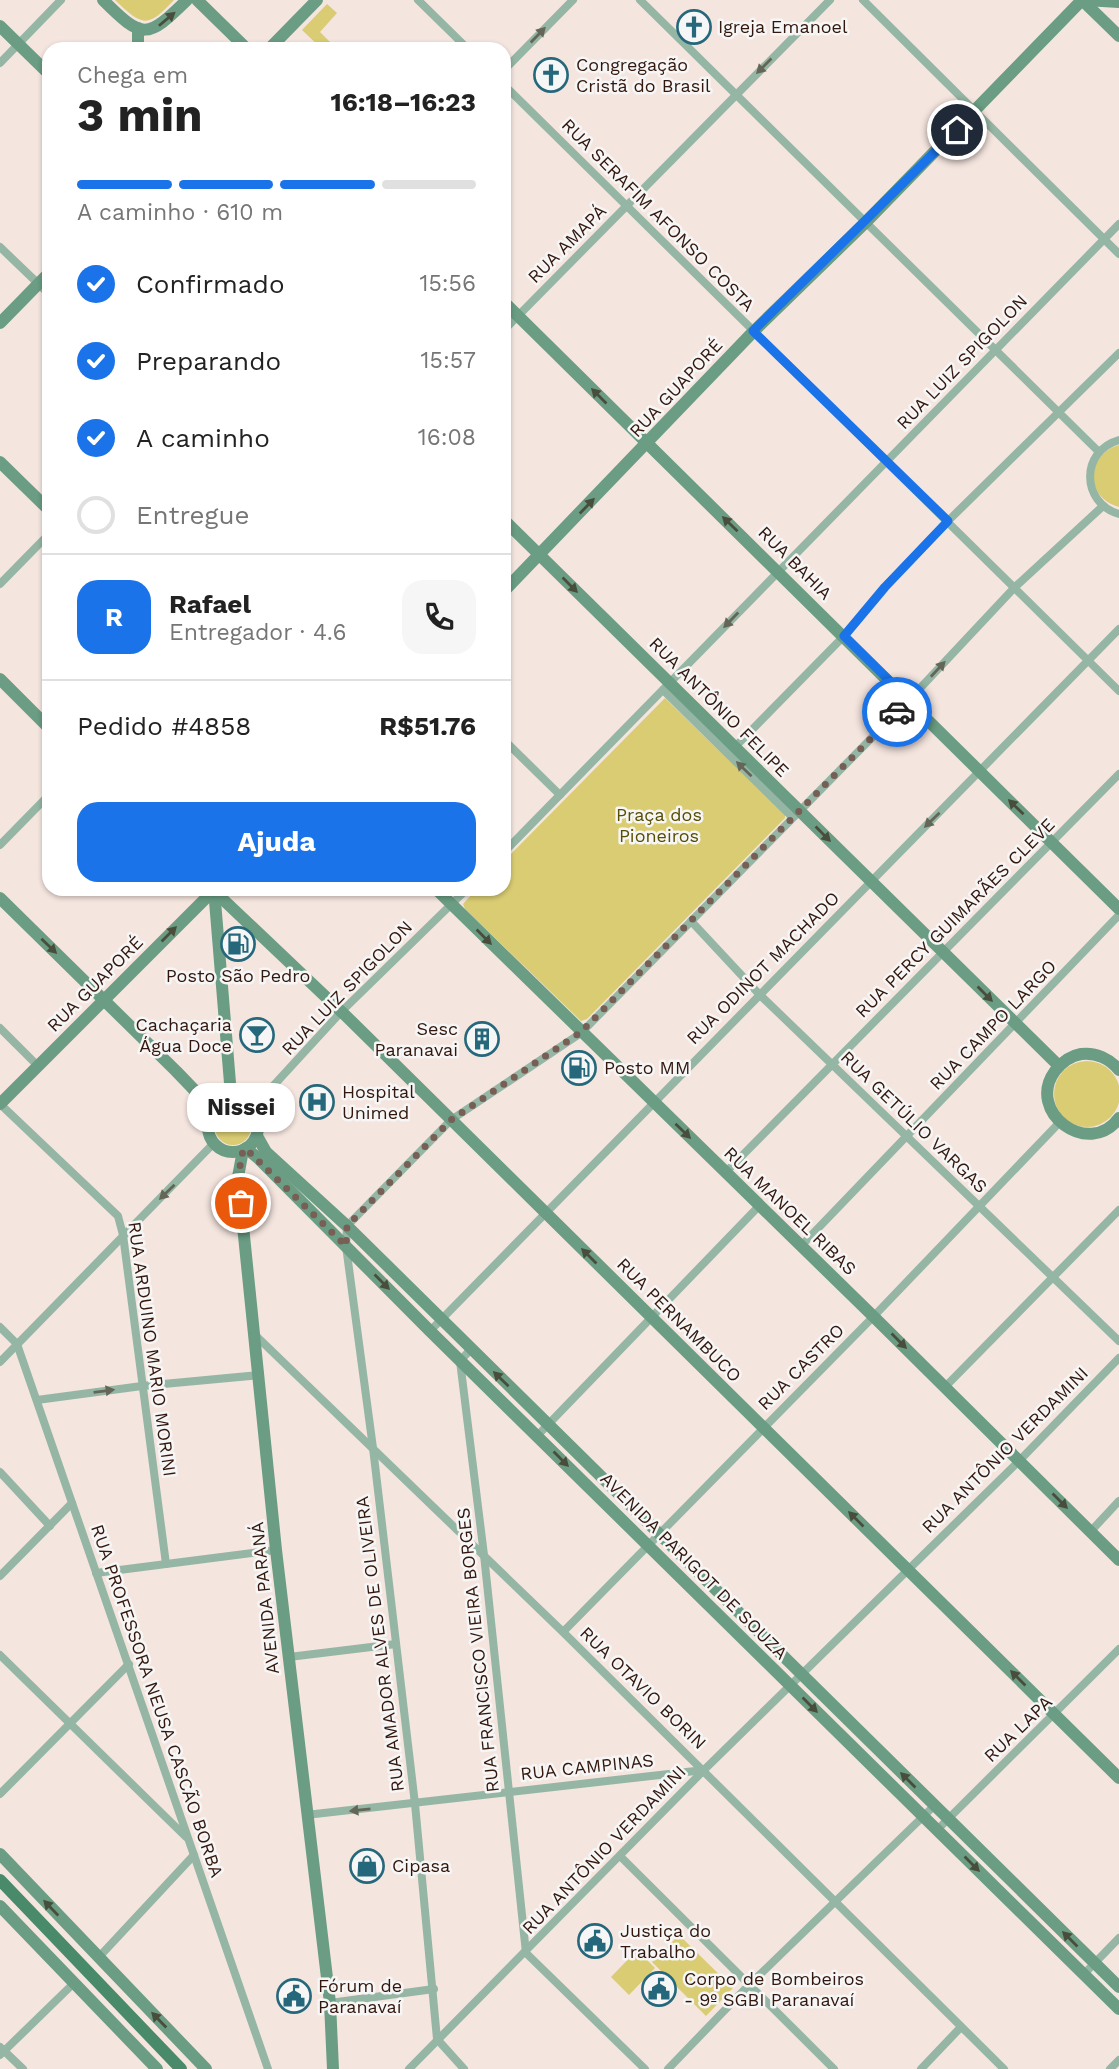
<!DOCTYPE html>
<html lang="pt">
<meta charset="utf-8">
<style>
body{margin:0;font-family:"Work Sans",sans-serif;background:#f6f6f6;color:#222;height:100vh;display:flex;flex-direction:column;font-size:26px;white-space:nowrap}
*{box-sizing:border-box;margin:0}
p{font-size:23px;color:#767676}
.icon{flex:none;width:38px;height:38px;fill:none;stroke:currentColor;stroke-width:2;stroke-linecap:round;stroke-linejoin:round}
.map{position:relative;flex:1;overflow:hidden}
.side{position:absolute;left:42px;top:42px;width:469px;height:854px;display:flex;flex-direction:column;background:#fff;border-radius:21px;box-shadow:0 2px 5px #0004}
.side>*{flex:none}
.pin{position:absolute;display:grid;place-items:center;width:60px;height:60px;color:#fff;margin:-30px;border:4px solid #fff;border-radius:50%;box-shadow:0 2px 7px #0007}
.courier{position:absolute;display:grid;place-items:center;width:70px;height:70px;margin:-35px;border:5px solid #1a73e8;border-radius:50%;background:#fff;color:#222;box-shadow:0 2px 9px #0007}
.bubble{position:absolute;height:49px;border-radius:21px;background:#fff;box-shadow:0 2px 5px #0004;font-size:23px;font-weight:700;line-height:49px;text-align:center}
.head em{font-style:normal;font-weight:700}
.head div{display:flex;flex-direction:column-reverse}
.head{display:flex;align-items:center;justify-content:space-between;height:119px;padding:0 35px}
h1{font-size:46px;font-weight:700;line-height:52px}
.bar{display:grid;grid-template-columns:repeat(4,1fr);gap:10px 7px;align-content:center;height:84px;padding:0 35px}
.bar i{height:9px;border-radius:5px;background:#e0e0e0}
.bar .selected{background:#1a73e8}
.bar p{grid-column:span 4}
.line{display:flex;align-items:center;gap:18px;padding:0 35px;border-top:2px solid #e0e0e0}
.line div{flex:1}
.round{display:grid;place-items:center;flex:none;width:74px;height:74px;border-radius:21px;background:#f6f6f6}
ol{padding:0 35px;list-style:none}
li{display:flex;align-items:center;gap:21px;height:77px}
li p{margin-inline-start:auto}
li .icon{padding:7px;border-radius:50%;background:#1a73e8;color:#fff;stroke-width:4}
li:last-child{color:#767676}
li i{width:38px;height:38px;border:4px solid #e0e0e0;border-radius:50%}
.cta{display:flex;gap:14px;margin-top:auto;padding:14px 35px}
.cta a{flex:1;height:80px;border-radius:21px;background:#1a73e8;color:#fff;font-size:28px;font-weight:700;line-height:80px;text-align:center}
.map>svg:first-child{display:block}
.green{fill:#d9cc73}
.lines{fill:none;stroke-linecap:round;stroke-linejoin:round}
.street{stroke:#95b6a4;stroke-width:8}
.secondary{stroke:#6a9d83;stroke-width:12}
.primary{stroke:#498a6b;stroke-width:12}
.oneway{fill:#494d3c}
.oneway2{fill:#646658}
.done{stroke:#775f56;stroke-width:7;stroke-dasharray:0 12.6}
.route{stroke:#1a73e8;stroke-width:9}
.labels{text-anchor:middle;stroke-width:5;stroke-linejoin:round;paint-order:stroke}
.poi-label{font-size:18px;fill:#33170c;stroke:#f6f6f6;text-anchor:start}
.street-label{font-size:18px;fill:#33170c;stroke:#f6f6f6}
.park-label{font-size:18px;fill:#584e02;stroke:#f6f6f6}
</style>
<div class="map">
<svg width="1119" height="2069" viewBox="0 0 1119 2069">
<rect width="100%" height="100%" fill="#f5e5df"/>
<g class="green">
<path d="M115,0H174C148,28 143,27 115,0Z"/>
<path d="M327,4L337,13L320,32L337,49H322L302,30Z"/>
<path d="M1119,445V507C1084,497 1085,455 1119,445Z"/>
<path d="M665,698L785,815V818L587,1019L581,1021L465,909L463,904L477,889H504V861Z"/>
<circle cx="1087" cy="1094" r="33"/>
<circle cx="233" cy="1127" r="18"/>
<path d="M679,1935L733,1988L706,2016L652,1962Z"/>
<path d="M637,1950L655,1968L629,1995L611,1977Z"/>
</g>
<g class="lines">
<g class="street">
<path d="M418,0L468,49"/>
<path d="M640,0L1098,451"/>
<path d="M863,0L1119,254"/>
<path d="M0,63L61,0"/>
<path d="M504,70L573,0"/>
<path d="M504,85L1119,691"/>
<path d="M0,247L49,294"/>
<path d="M504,330L830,0"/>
<path d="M1119,440C1080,451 1081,503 1119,514"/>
<path d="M0,584L49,534"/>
<path d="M663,690L792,817"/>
<path d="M504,740L560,795"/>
<path d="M735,747L844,636L885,587L948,521L1119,353"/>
<path d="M0,845L49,795"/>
<path d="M504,852L1119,224"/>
<path d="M691,921L759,994L1119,1341"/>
<path d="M0,1028L38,1066"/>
<path d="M0,1104L118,1216L123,1235L166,1564"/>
<path d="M248,1108L263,1097L341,1012L467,889"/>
<path d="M725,1173L1119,774"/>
<path d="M801,1246L1119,915"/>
<path d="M0,1327L17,1344L268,2069"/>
<path d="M430,1331L1119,629"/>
<path d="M255,1335L563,1632L1004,2069"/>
<path d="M471,1349L460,1361L484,1555L526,1953L645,2069"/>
<path d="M0,1362L214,1143"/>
<path d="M945,1387L1119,1210"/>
<path d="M37,1400L142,1386L260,1375"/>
<path d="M537,1436L759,1206"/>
<path d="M0,1472L50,1526"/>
<path d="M1091,1531L1119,1501"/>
<path d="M96,1573L276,1550"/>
<path d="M0,1576L72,1503"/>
<path d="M563,1632L874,1316L1059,1123"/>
<path d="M0,1655L186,1837"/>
<path d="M289,1657L396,1644"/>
<path d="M0,1794L129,1664"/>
<path d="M306,1815L704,1770"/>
<path d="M937,1830L1119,1649"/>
<path d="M620,1856L834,2069"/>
<path d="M99,1957L194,1855"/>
<path d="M1084,1974L1119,1938"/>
<path d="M330,2003L434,1989"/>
<path d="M0,2047L23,2069"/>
<path d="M0,2055L74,1983"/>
<path d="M409,2069L704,1770L1019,1461L1119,1358"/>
<path d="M464,2069L437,2039L415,1804L373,1448L346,1246L347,1226L451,1120L581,1033L909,700L1015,587L1103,506"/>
<path d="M668,2069L748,1986L935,1805"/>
<path d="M921,2069L961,2027"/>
<path d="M1110,2069L1119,2060"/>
</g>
<g class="secondary">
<path d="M103,0C143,40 147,39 187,0"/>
<path d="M197,0L247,49"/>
<path d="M1082,0L1119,36"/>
<path d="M1085,0L1119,2"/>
<path d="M0,26L49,74"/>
<path d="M138,28V49"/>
<path d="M269,49L317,0"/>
<path d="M504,302L1119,909"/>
<path d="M0,323L49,273"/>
<path d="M0,462L49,510"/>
<path d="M504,520L1059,1066"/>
<path d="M504,591L753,332L866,222L1082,0"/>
<path d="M0,679L49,728"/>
<path d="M212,889L346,1016L1119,1778"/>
<path d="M214,889L230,1083L236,1103"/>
<path d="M436,889L874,1317L1119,1560"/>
<path d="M0,898L176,1071L202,1098L211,1116"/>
<path d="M1119,1070C1110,1059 1096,1052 1081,1054C1070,1056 1061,1063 1055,1071C1025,1112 1089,1159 1119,1118"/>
<circle cx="233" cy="1127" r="25"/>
<path d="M0,1104L215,889"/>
<path d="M257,1136L266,1152L347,1226L1119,1987"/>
<path d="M246,1148L259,1159L430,1331L1119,2009"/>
<path d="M243,1150L238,1177L276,1550L330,2003L333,2069"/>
<path d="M0,1854L206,2069"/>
<path d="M0,1906L157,2069"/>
</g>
<path class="primary" d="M0,1880L181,2069"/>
</g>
<defs><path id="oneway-solid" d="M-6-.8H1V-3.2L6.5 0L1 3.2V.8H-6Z" transform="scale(1.75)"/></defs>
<g class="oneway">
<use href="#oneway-solid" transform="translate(167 19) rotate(-40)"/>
<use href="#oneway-solid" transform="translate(599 396) rotate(-135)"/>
<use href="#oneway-solid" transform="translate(587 506) rotate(-46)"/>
<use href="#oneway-solid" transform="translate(730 524) rotate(-136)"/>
<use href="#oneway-solid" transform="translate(570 585) rotate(45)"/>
<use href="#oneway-solid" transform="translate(1016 807) rotate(-136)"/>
<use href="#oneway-solid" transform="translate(823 834) rotate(45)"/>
<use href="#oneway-solid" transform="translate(169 934) rotate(-45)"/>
<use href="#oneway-solid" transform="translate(484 937) rotate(45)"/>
<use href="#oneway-solid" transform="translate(49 946) rotate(44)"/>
<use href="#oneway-solid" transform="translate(985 994) rotate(45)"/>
<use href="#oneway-solid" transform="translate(683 1131) rotate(44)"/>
<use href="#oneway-solid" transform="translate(589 1256) rotate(-135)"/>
<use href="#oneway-solid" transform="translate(382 1282) rotate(45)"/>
<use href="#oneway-solid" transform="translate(899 1341) rotate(45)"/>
<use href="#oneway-solid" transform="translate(501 1379) rotate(-136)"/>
<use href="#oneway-solid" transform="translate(561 1459) rotate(45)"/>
<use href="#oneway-solid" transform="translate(1060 1501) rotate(45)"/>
<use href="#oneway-solid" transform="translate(856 1519) rotate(-135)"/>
<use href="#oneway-solid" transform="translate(1018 1678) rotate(-135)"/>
<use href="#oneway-solid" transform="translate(810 1705) rotate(45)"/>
<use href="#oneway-solid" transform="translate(908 1780) rotate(-135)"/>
<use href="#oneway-solid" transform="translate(972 1864) rotate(45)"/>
<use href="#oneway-solid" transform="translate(51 1908) rotate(-134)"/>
<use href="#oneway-solid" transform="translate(1070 1939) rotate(-135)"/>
<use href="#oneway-solid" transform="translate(159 2020) rotate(-134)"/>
</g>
<g class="oneway2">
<use href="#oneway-solid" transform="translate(538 35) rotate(-46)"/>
<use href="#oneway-solid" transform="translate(764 66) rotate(135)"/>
<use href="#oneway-solid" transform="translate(731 620) rotate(134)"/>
<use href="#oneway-solid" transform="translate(938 669) rotate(-47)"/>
<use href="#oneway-solid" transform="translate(744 769) rotate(-136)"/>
<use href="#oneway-solid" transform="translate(932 820) rotate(136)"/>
<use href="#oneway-solid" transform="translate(167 1192) rotate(136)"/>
<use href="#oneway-solid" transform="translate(104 1391) rotate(-7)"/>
<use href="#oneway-solid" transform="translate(360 1810) rotate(174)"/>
</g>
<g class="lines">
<path class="done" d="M241,1203L238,1177L243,1150L246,1149L346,1246L347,1226L451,1120L581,1032L897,712"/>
<path class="route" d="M897,712L909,700L844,636L885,587L948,521L753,331L957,130"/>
</g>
<defs>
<g id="church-ring" transform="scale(1.75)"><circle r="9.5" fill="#f6f6f6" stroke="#26687b" stroke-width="1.5"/><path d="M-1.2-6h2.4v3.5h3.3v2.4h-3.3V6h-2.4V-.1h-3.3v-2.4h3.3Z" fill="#26687b"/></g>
<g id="fuel-ring" transform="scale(1.75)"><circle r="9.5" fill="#f6f6f6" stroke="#26687b" stroke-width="1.5"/><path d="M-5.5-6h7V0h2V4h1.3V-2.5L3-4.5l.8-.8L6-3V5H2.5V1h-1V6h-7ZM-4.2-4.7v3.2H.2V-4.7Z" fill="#26687b"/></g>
<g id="bar-ring" transform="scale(1.75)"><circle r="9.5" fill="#f6f6f6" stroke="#26687b" stroke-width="1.5"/><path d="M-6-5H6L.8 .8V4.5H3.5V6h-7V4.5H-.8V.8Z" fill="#26687b"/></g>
<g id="building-ring" transform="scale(1.75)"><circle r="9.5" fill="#f6f6f6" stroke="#26687b" stroke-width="1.5"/><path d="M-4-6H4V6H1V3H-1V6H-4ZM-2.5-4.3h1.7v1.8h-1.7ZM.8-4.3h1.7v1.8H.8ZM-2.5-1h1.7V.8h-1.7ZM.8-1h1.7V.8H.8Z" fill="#26687b"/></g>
<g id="hospital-ring" transform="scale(1.75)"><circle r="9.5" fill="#f6f6f6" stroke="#26687b" stroke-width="1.5"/><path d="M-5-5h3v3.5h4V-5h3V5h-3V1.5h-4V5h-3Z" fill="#26687b"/></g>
<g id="shop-ring" transform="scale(1.75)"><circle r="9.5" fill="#f6f6f6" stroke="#26687b" stroke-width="1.5"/><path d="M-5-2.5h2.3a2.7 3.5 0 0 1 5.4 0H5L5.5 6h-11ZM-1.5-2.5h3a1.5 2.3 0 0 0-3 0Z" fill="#26687b"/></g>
<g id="civic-ring" transform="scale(1.75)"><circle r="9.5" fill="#f6f6f6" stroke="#26687b" stroke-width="1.5"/><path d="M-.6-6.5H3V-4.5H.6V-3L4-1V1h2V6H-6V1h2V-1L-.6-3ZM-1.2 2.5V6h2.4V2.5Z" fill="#26687b"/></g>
</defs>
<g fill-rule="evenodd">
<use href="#church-ring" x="694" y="27"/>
<use href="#church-ring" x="551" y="75"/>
<use href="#fuel-ring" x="238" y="944"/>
<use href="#bar-ring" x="257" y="1035"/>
<use href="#building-ring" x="482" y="1039"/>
<use href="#fuel-ring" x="579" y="1068"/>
<use href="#hospital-ring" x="317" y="1102"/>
<use href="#shop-ring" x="367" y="1866"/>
<use href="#civic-ring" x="595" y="1941"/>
<use href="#civic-ring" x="659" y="1989"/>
<use href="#civic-ring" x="294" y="1996"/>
</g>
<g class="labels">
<g class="poi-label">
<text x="718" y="33">Igreja Emanoel</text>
<text x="576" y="71">Congregação<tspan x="576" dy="21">Cristã do Brasil</tspan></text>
<text x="238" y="982" text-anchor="middle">Posto São Pedro</text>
<text x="232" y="1031" text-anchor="end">Cachaçaria<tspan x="232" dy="21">Água Doce</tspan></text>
<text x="458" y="1035" text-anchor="end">Sesc<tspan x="458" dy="21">Paranavai</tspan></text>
<text x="604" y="1074">Posto MM</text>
<text x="342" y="1098">Hospital<tspan x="342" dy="21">Unimed</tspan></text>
<text x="392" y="1872">Cipasa</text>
<text x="620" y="1937">Justiça do<tspan x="620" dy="21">Trabalho</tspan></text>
<text x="684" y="1985">Corpo de Bombeiros<tspan x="684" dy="21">- 9º SGBI Paranavaí</tspan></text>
<text x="318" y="1992">Fórum de<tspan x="318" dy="21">Paranavaí</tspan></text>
</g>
<g class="street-label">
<text transform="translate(658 215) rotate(45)" y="6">RUA SERAFIM AFONSO COSTA</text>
<text transform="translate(567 244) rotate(-45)" y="6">RUA AMAPÁ</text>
<text transform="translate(962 362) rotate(-46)" y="6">RUA LUIZ SPIGOLON</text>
<text transform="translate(676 388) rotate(-47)" y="6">RUA GUAPORÉ</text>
<text transform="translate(795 563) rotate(45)" y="6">RUA BAHIA</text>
<text transform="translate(719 707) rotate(45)" y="6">RUA ANTÔNIO FELIPE</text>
<text transform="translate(955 918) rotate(-45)" y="6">RUA PERCY GUIMARÃES CLEVE</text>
<text transform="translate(763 968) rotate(-45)" y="6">RUA ODINOT MACHADO</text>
<text transform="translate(95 984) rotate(-45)" y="6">RUA GUAPORÉ</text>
<text transform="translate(347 988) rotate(-46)" y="6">RUA LUIZ SPIGOLON</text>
<text transform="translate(993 1025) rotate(-46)" y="6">RUA CAMPO LARGO</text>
<text transform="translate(914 1122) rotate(44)" y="6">RUA GETÚLIO VARGAS</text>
<text transform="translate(790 1211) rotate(44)" y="6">RUA MANOEL RIBAS</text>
<text transform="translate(679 1320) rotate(45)" y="6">RUA PERNAMBUCO</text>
<text transform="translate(152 1349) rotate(82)" y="6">RUA ARDUINO MARIO MORINI</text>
<text transform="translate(801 1367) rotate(-45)" y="6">RUA CASTRO</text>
<text transform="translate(1005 1450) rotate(-45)" y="6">RUA ANTÔNIO VERDAMINI</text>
<text transform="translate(694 1566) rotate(45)" y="6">AVENIDA PARIGOT DE SOUZA</text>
<text transform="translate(265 1598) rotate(-96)" y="6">AVENIDA PARANÁ</text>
<text transform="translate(380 1644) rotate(-97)" y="6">RUA AMADOR ALVES DE OLIVEIRA</text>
<text transform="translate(478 1650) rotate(-96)" y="6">RUA FRANCISCO VIEIRA BORGES</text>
<text transform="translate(643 1688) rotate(44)" y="6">RUA OTAVIO BORIN</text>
<text transform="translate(157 1701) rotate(71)" y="6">RUA PROFESSORA NEUSA CASCÃO BORBA</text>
<text transform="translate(1018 1729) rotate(-44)" y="6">RUA LAPA</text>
<text transform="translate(587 1767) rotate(-6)" y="6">RUA CAMPINAS</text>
<text transform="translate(604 1850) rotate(-46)" y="6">RUA ANTÔNIO VERDAMINI</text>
</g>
<g class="park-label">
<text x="659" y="821">Praça dos<tspan x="659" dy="21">Pioneiros</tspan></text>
</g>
</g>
</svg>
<div class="pin" style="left:241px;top:1203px;background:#ea580c"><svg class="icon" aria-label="bag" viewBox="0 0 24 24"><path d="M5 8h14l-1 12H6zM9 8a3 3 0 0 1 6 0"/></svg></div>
<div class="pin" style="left:957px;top:130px;background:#1f2937"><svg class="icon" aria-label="home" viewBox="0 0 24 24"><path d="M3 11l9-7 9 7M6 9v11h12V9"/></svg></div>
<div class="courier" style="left:897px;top:712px"><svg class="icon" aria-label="car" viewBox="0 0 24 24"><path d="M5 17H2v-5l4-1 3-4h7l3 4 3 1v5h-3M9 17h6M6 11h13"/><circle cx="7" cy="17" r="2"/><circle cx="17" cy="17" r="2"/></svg></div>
<div class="bubble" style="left:187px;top:1083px;width:108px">Nissei</div>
<section class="side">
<div class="head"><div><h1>3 min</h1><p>Chega em</p></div><em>16:18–16:23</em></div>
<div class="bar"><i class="selected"></i><i class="selected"></i><i class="selected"></i><i></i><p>A caminho · 610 m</p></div>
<ol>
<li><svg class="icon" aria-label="check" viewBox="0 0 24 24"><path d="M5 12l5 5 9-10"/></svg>Confirmado<p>15:56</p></li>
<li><svg class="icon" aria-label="check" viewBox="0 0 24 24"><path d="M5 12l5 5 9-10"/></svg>Preparando<p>15:57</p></li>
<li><svg class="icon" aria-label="check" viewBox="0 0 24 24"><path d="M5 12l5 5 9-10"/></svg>A caminho<p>16:08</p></li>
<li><i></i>Entregue</li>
</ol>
<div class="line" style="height:126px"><b class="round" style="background:#1a73e8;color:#fff">R</b><div><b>Rafael</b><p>Entregador · 4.6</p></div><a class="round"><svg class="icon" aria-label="phone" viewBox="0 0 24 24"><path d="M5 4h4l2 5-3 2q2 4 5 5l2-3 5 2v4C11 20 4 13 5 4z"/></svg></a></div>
<div class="line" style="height:91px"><div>Pedido #4858</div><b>R$51.76</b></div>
<div class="cta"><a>Ajuda</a></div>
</section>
</div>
